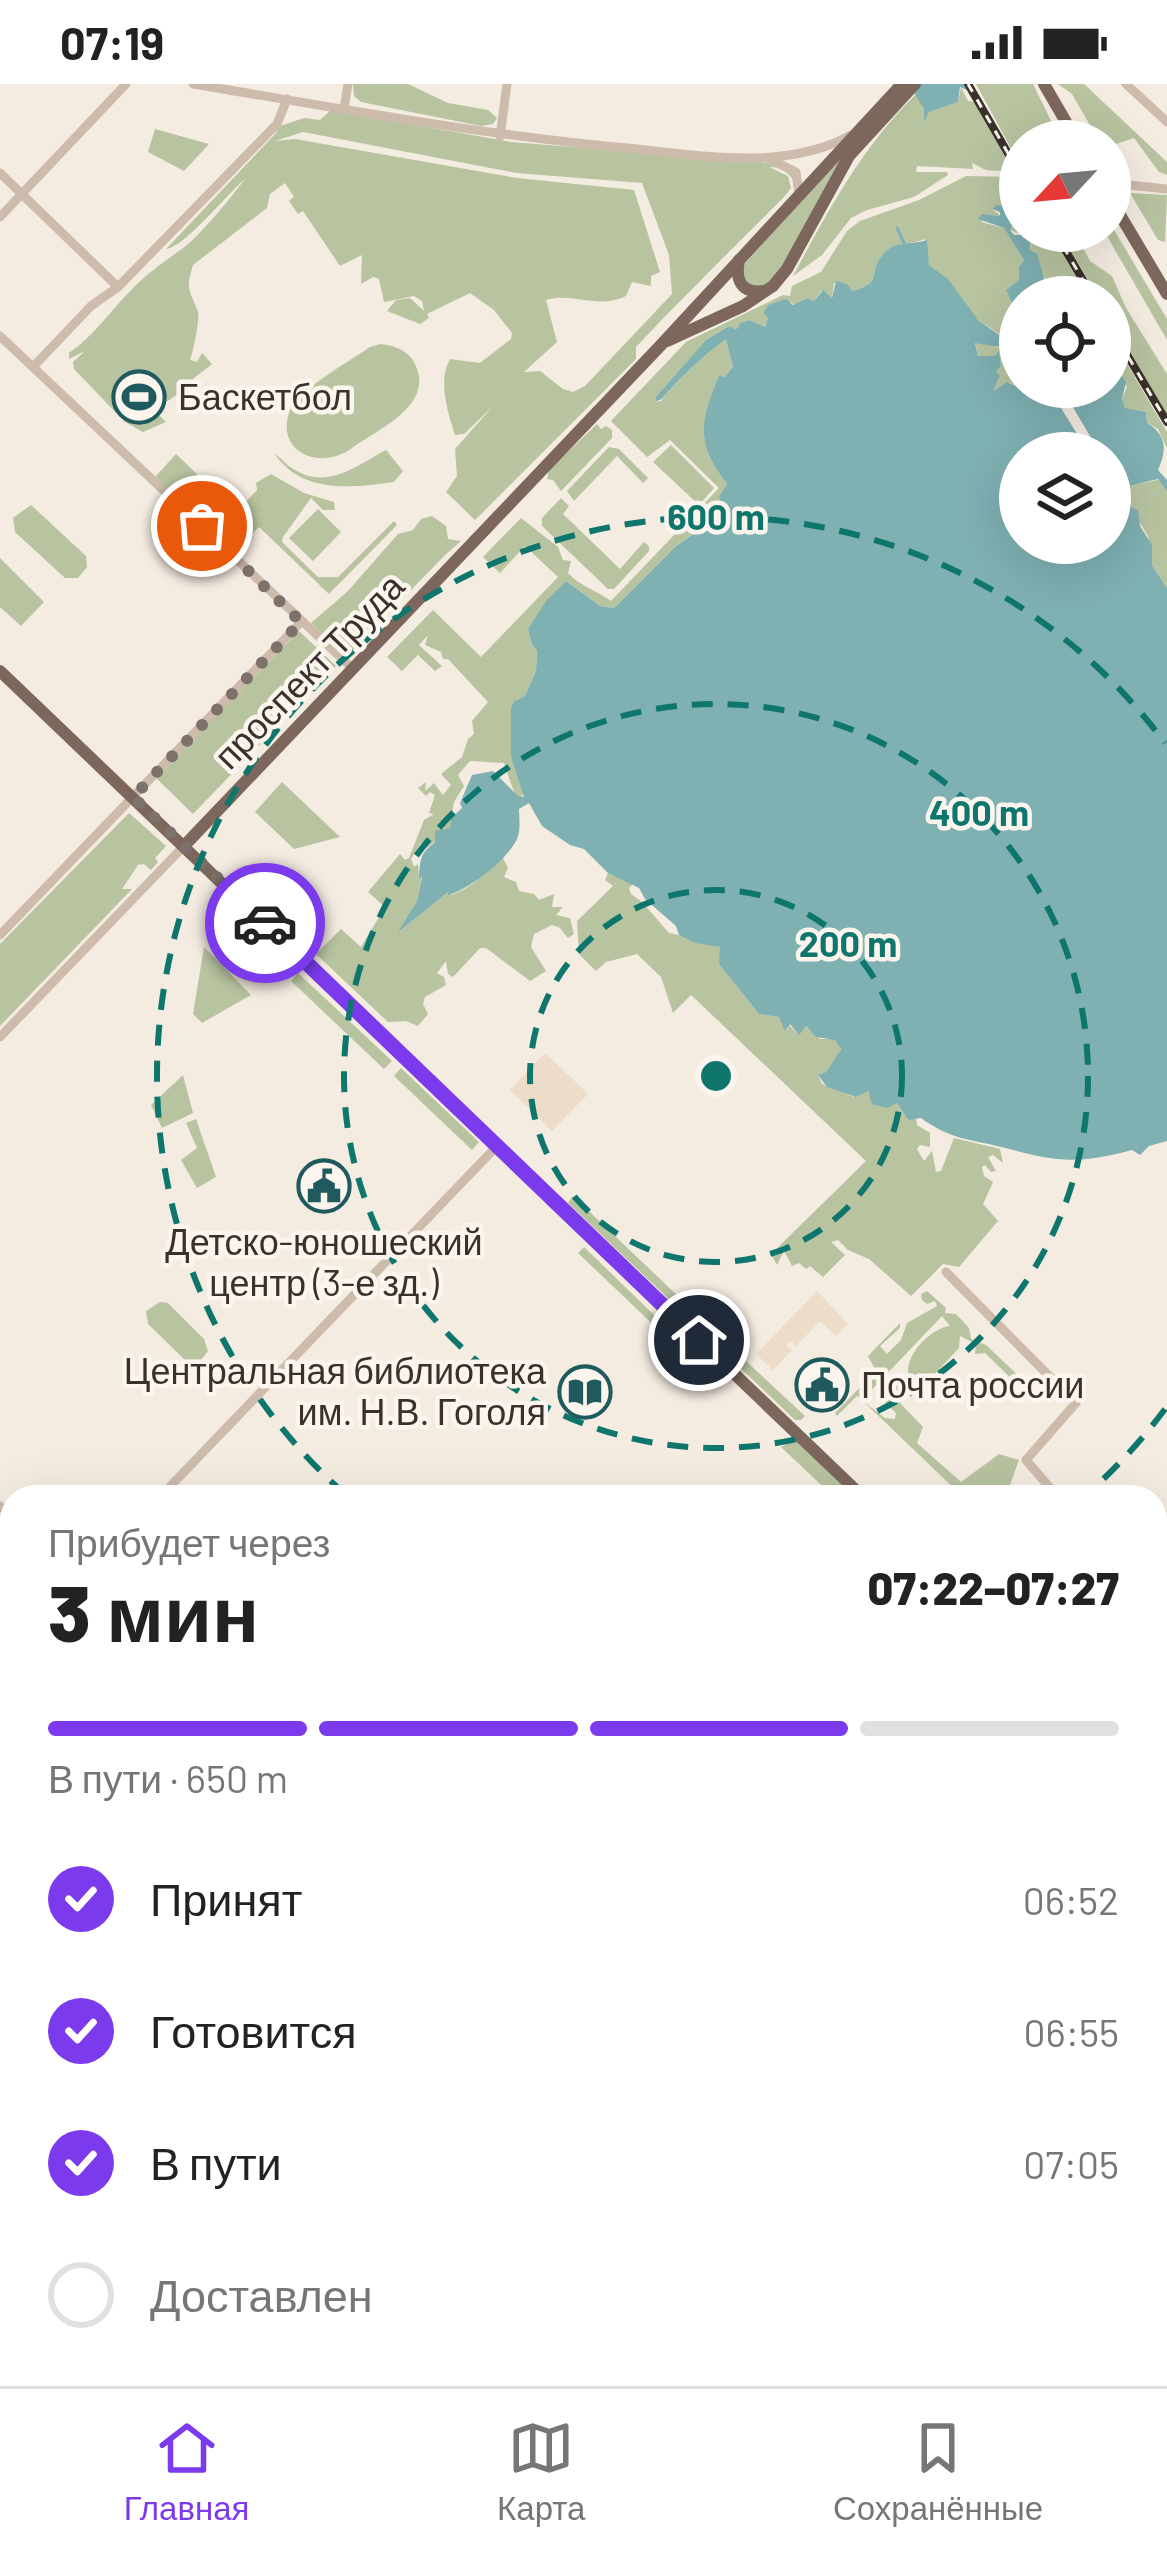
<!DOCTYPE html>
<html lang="ru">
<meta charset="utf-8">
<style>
body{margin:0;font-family:Barlow,sans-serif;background:#f2f2f2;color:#222;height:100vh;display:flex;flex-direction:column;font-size:45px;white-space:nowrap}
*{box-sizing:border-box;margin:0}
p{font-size:39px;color:#767676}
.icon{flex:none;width:66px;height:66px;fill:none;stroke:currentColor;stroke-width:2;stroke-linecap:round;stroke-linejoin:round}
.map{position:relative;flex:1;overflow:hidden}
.drawer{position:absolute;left:0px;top:1401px;width:1167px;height:903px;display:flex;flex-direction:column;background:#fff;border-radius:36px 36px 0 0;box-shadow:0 12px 48px #0002}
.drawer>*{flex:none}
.needle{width:78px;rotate:244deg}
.controls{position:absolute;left:999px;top:36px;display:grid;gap:24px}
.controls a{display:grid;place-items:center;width:132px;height:132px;border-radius:50%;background:#fff;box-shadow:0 12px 48px #0002;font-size:60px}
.pin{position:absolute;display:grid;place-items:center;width:102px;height:102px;color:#fff;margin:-51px;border:6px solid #fff;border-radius:50%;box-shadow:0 3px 12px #0007}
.courier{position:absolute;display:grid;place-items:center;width:120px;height:120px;margin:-60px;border:9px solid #7c3aed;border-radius:50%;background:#fff;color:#222;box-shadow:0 3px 15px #0007}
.overview em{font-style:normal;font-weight:800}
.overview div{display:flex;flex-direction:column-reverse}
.overview{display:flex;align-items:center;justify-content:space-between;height:204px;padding:0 48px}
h1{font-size:78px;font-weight:800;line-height:90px}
.bar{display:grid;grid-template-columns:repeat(4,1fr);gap:18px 12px;align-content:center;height:144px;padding:0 48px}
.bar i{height:15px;border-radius:9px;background:#e0e0e0}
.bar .selected{background:#7c3aed}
.bar p{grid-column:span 4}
ol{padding:0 48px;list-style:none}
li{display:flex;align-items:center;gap:36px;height:132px}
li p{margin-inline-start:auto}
li .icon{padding:12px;border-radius:50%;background:#7c3aed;color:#fff;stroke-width:4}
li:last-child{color:#767676}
li i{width:66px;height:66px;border:6px solid #e0e0e0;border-radius:50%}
.status{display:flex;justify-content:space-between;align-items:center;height:84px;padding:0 60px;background:#fff;direction:ltr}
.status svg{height:33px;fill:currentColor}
.tabs{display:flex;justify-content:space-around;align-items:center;height:168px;border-top:3px solid #e0e0e0;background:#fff;font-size:33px;color:#767676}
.tabs a{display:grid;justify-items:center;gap:6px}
.tabs .selected{color:#7c3aed}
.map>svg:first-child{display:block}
.green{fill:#b8c4a0;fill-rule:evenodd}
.plaza{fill:#ecdcc8}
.water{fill:#7fb0b2}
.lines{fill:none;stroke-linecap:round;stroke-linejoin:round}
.stream{stroke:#7fb0b2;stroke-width:3}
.minor{stroke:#cdbbac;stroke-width:9}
.major{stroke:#7d675c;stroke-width:12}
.rail-casing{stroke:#3b302b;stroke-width:8}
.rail{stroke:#fbf5ee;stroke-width:3;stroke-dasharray:9;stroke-linecap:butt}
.done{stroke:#7c716b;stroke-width:12;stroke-dasharray:0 21.6}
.route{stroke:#7c3aed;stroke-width:15}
.ring{fill:none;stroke:#0f766e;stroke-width:6;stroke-dasharray:21 15}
.labels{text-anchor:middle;stroke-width:9;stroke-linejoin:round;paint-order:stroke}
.poi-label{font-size:36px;fill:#3b302b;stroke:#fbf5ee;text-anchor:start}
.street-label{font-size:36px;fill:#3b302b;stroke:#fbf5ee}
.centre{fill:#0f766e;stroke:#fbf5ee;stroke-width:6}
.ring-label{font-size:36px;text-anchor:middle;font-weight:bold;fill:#0f766e;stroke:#fbf5ee;stroke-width:9;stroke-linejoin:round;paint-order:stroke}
</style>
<div class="status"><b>07:19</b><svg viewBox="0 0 49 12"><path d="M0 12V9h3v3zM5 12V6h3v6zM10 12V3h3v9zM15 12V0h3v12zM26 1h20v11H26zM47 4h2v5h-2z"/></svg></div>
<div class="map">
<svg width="1167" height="2302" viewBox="0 0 1167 2302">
<rect width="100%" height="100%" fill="#f4ebe1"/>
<g class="green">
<path d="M353,0H408L448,19L488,26L497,34L493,40L481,42L361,18L354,12Z"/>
<path d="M976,0H1033L1061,57H1020V81Z"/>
<path d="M1058,0H1084L1167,78V91L1159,88L1134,54L1110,62V57H1099L1072,10Z"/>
<path d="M961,3L968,17L975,18L1015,88L986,86L972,79L973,85L917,82L916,88H947L948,91L914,113L867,126L851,134L822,171L793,192C829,125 862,63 917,9L924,25V39L929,28L958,18Z"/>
<path d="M331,26L511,58L761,78L785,82L794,89L793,95L782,84L769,83L788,92L791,104L785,112C735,162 685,211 636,263V275L475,436L446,408L457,392L455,365L492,323L464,350L455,351C447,326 438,297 450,275L480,279L511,255L512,249L494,226L470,209L427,230L429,234L420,240L387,227L396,216L410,214L424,227L422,217L414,212L384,218L379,195L373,193L361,200L362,171L340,182L303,127L298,130L289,117L294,113L285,99L270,110L267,124L193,181C185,207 190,206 198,228C200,235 193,269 190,276L197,278L202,269L212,280L193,295L197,318L181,308L166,318L144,294L141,298L157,313L152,324L166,338L143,348L123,337L129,331L121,334L74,285L73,278L85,267L69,275V269C93,253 112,225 133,204C149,188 165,177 183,164C198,154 234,110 245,95C227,110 184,164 166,165L277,48V43L304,34L320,36ZM303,48L517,89L642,99L669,171L672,210L585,302L573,308L563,305L540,287L524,288L557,258L546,216C574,208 596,226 626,212L632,198L651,202V192L660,188L634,106L517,94L295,55L275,57Z"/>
<path d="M155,45L209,60L184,87L148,68Z"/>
<path d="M848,65L781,187C770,201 764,206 746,201L742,183Z"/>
<path d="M966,92L1015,93L1020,97V127C1013,119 1000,118 992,125L1001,132L988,131L981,138L1004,144L1024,176L1019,182V197L1006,206L1020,237L1021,303L1007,298L993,307L992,301L999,296L995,289L1001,280L999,267L995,272H978L975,258H988L998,264L1005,257C997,245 984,242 974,232C957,216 949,195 929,181L925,155C911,161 892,157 882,173C868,193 882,198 853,207L848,201L834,199L832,214L821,207L814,217L808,214L795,221L790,218L768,221L763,229L768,234L765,243L749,236L740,239L736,247L729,242L706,256L654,318L661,317C680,292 703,273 726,254L733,283L726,293H719C701,338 695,360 727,400L719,412L720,422L708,440L675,463L614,524L600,522L566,497L546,518L528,545L532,561L537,565L536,587L525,612L514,617L511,623V673L524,709L517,717L504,679L470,677L458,691L464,702L454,718L450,744L427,764L421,759L411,775L414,783L418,780L419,793L422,791L417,817L397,849L449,807L450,811C472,805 486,788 502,772L508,784L504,793L516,798L519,807L534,810L539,816L554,810L552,823H563L556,831L570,834L574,850L568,854L560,844L552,841L534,850L531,863L546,887L530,897L486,864H480L453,893L448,890L446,877L437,889L444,893L446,901L425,913L423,920L428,930L418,942L406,937L388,938L316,870L341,845L361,863L385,823L368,808L400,770L405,776L409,774L424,736L434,730L429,729L435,711L430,708L426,712L418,704L426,698L425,707L434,699L443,711L451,701L441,690L462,673L468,655L474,650L472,637L488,618L448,575H443L441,568L425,561L428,551L419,561L442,582L435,587L418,571L402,587L387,573L433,526L481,573L558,493L525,462L500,489L483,473L521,434L558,463L563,476L571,477L568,489C581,503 596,506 611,517L719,404L670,356L647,373L611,337L686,258L783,211L790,212L792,202L821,188L847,147L860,137L919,116Z"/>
<path d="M1130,109L1167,111L1165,158L1158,156Z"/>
<path d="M1020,132V147H1049L1088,213H1070L1063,203L1047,199L1030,166L1032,154L1010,146L1008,143Z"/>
<path d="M1110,139L1167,235V256L1104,147H1110Z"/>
<path d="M1058,147H1074L1090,177L1112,192L1126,224L1167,290V332L1110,233V213H1099Z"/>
<path d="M1110,251L1167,348V364L1158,345L1147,339L1146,328L1125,325L1122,315L1127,303L1119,283L1110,273Z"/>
<path d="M381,260C397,262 412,268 417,285C431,323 377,346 352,364C319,388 274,367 290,326C298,306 350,277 370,263Z"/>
<path d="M597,340L601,345L606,342L612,346V354L561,407L553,396L547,395L549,386Z"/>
<path d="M671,361L714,404L699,421L653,378Z"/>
<path d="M609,363L619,365L648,394L643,399L617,372L574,417L567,407Z"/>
<path d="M386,366L403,387L394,398C351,404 301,410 274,369C280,373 287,382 295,386C328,406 358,381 386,366Z"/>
<path d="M176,370L233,425L237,417L246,418L257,406L256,399L271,390L304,409L334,418L335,426H323L311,414L283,453L282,458L318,493H338L394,437L397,441L329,510L259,443L233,469L155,393Z"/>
<path d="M1162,395L1167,407V504L1152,481L1148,452L1122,410L1129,402Z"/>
<path d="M561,414L569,422L563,430L620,485L644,458L649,462V467L614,505H608L542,442V434Z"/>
<path d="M31,421L86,472L87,483L78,494H65L15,448L13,434Z"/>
<path d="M318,425L341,448L313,477L289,454Z"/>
<path d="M432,432L446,442L448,455L461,457L445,471L346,573L311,539L348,507L398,450L413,446L421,435Z"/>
<path d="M0,474L44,518L21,542L0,523Z"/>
<path d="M299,547L336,582L193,730L156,694Z"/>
<path d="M282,698L340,753L294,765L255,728Z"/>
<path d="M129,729L166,762L155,774L158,778L151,786L144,780L138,781L122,805H132L0,942V860Z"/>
<path d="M608,789L633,800L629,804L631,810L642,818L669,849C673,849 716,861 722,864L719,880L759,930L779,933L787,947L788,940L797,949L805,942L820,955H835L841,965L826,988L818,991L822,1000L854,1013L867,1007L874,1019H897L908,1036L916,1034L917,1041L930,1049V1063L920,1061L917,1065L924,1077L932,1067L936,1088L941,1087L954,1054L1000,1065L1003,1079L993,1071L988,1073L996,1087L991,1088L985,1081L982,1083L984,1092L993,1098L983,1120L998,1137L959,1183L943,1180L911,1212L869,1175L848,1166L838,1156L831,1158L845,1171L823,1193L810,1182L806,1185L799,1179L792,1182L784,1167L777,1181L771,1170L866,1077L691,911L673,929L661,893L637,870L606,878L596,887L579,870L577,837L613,802L605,796Z"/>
<path d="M204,863L251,911L202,939L193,930Z"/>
<path d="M298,889L392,977L384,985L291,897Z"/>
<path d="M401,984L479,1058L472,1066L394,992Z"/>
<path d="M183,991L193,1029L162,1044L151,1021Z"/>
<path d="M196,1035L216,1093L197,1104L181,1076L197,1064L186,1039Z"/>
<path d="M573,1112L724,1256L721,1259H715L568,1119Z"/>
<path d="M584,1163L688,1264L683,1269L578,1169Z"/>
<path d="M927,1207L946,1224L945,1229L956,1230L969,1244L971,1255L986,1261L1023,1296L1026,1303L1021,1304L985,1269L975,1270L976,1260L960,1252L959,1264L928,1297L910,1296C900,1275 930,1244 950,1242L942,1232L862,1316L857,1312L837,1332L835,1329L876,1287L868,1272L900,1239V1244L880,1262L887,1270L901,1256L907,1239L937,1222L935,1217L927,1220L922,1216L921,1210Z"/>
<path d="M160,1218L168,1219L204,1255L208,1267L201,1276H185L148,1240L146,1227Z"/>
<path d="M732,1264L805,1332L801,1336H795L731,1275Z"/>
<path d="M898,1293L910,1304L900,1319L923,1343L917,1359L961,1398L999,1370L1019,1376L1010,1401L961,1411L864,1318L885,1334L895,1335L896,1329L879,1313Z"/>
<path d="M795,1355L857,1413H834L781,1363Z"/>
</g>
<g class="plaza">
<path d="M545,969L588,1010L552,1047L510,1006Z"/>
<path d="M817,1207L848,1240L836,1252L820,1237L796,1262L790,1257L786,1261L792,1266L773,1286L756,1270Z"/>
</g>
<g class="water">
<path d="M909,0H970L967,6L960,3L958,18L929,28L924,39V25Z"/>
<path d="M997,121H1013L1020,126L1010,146L1014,151L1031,150L1030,166L1037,170L1045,198L1063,203L1070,213H1020V237L1006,206L1019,196V182L1024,176L1004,144L978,135L982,130L1000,132V128L992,125Z"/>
<path d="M927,156L929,181L948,195L978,236L1005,255L1000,263L975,259L978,272H995L999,267L1001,281L996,288L1000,292L993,307L1007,298L1018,303H1048L1089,369H1020V459H1110V399L1118,405L1121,402L1110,386V369H1100L1061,303H1110V273L1126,298L1122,315L1125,324L1146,328L1147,339C1167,351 1167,366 1158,386L1167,396V407L1158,395L1129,402L1122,408L1132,424L1138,426L1140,442L1152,461V481L1167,504V1057L1149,1062L1140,1071L1132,1066C1065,1084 1048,1074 989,1060C960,1054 946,1052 921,1034L908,1036L897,1019L887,1024L872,1020L868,1007L856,1013L827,1003L818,991L826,988L841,965L835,956L816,953L806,942L799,951L790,940L785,947L779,933L759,930L719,880L720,863L695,859L679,851L676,842L645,815L639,804L608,789L584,765L570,761L542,742L529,719L519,725C519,734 521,746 517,755C507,776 470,805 448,811V808L397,849L417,817L422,793L419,794C420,771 422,769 435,758V747L450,744L451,734L462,724L460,719L472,691L493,687L518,712L524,713L511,673V623L514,617L525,612L536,587L537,566L532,561L528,545L546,517L566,497L600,522L614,524L675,463L708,440L720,422L719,412L727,400C695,359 700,338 719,292L725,293L733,283L726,255C703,272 681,292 662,315L654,318L657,312L706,256L729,242L736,246L740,239L749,236L765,243L768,234L763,229L768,221L786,215L793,221L808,214L814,217L823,206L832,214L836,197L847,200L853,207C884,197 867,192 882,172C893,156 912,161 927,156Z"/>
<path d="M603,2292H689L690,2302H594V2296Z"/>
</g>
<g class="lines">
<path class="stream" d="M897,144L905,161"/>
<g class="minor">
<path d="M193,0C338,24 481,51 627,64C698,71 785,88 851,51"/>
<path d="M1126,0L1167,38"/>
<path d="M344,25L348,0"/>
<path d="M500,53L507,0"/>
<path d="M769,75L796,88L799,111"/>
<path d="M0,89L118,203"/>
<path d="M1110,99L1167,105"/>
<path d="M0,133L126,0"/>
<path d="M0,252L353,585"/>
<path d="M33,283L91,222L118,203L277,40L287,15"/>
<path d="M0,851L301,538"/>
<path d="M0,953L184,762"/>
<path d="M946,1188L1076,1319L1026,1376L1058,1413"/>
<path d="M160,1413L497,1062"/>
<path d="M0,1422L12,1433"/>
<path d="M0,1580L12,1568"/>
<path d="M1155,1697L1167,1709"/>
<path d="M1155,1855L1167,1842"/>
<path d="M912,2292L922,2302"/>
</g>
<g class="major">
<path d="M1044,0L1077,57"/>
<path d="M1110,114L1167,210"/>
<path d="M739,176C735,196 741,210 764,207"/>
<path d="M667,257L743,222L773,202L787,185L849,72L915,0"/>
<path d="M0,587L863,1413"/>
<path d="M184,762L661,261L902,0"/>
<path d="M1155,1462L1167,1456"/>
<path d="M1155,1474L1167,1467"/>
<path d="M0,1982L12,1983"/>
<path d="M0,1995H12"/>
</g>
<g class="rail-casing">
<g id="rail">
<path d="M968,0L1020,90"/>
<path d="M1054,147L1093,213"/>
<path d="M1110,242L1167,338"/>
<path d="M0,2148L12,2160"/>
<path d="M152,2292L162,2301"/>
</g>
</g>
<use href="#rail" class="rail"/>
</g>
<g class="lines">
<path class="done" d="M202,442L301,538L133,713L265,839"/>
<path class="route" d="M265,839L699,1256"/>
</g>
<g class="ring">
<circle cx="716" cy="992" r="186"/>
<circle cx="716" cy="992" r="372"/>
<path d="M1165 1325A559 559 0 0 1 1086 1411M346 1411A559 559 0 1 1 1165 659"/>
</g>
<defs>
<g id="stadium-ring" transform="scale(2.7)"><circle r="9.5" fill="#fbf5ee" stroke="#1f5a5e" stroke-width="1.5"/><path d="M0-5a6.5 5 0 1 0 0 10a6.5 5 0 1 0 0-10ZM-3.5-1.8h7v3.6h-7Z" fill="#1f5a5e"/></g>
<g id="civic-ring" transform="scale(2.7)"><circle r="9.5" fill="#fbf5ee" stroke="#1f5a5e" stroke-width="1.5"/><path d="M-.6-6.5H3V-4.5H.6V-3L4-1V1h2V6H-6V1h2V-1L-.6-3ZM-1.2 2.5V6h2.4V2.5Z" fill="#1f5a5e"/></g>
<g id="library-ring" transform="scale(2.7)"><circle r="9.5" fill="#fbf5ee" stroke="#1f5a5e" stroke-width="1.5"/><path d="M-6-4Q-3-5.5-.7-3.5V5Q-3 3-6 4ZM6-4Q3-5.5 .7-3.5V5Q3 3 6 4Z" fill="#1f5a5e"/></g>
</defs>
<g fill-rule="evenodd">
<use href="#stadium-ring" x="139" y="313"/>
<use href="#civic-ring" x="324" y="1102"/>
<use href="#civic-ring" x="822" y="1301"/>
<use href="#library-ring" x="585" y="1308"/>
</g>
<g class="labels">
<g class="poi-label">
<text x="178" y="326">Баскетбол</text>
<text x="324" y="1171" text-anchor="middle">Детско-юношеский<tspan x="324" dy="41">центр (3-е зд.)</tspan></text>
<text x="546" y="1300" text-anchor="end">Центральная библиотека<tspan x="546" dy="41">им. Н.В. Гоголя</tspan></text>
<text x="861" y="1314">Почта россии</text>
</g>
<g class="street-label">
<text transform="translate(309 587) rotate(-46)" y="13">проспект Труда</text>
</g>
</g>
<circle cx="716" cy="992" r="18" class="centre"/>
<g class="ring-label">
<text x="716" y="446">600 m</text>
<text x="979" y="742">400 m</text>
<text x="848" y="873">200 m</text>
</g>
</svg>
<div class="controls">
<a><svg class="needle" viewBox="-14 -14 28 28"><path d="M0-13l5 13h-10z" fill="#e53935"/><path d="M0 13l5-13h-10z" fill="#767676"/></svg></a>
<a><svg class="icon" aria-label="locate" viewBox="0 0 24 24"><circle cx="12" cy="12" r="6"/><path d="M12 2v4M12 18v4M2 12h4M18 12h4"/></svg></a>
<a><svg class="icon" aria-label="layers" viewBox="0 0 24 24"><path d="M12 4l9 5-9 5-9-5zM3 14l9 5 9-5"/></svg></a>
</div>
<div class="pin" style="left:202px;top:442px;background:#ea580c"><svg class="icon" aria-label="bag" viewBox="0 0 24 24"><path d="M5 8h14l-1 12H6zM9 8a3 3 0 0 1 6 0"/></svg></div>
<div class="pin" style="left:699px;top:1256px;background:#1f2937"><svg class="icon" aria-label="home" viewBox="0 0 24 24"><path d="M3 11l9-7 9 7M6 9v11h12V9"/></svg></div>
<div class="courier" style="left:265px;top:839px"><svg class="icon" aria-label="car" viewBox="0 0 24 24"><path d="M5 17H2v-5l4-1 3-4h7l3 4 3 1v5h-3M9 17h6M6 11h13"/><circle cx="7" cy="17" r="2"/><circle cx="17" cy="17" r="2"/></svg></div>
<section class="drawer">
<div class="overview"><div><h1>3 мин</h1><p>Прибудет через</p></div><em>07:22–07:27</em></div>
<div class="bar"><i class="selected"></i><i class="selected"></i><i class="selected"></i><i></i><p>В пути · 650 m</p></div>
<ol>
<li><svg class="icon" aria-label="check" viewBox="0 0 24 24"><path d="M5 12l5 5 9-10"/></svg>Принят<p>06:52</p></li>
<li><svg class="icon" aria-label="check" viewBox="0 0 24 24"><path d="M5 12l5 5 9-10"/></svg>Готовится<p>06:55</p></li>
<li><svg class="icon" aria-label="check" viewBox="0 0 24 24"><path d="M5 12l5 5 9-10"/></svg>В пути<p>07:05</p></li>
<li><i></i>Доставлен</li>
</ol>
</section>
</div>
<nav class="tabs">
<a class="selected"><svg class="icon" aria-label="home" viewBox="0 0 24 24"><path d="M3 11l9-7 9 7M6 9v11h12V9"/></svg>Главная</a>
<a><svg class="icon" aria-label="map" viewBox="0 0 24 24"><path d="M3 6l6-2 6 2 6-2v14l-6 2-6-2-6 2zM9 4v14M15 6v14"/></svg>Карта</a>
<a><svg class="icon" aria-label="saved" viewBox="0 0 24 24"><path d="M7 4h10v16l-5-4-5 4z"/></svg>Сохранённые</a>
</nav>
